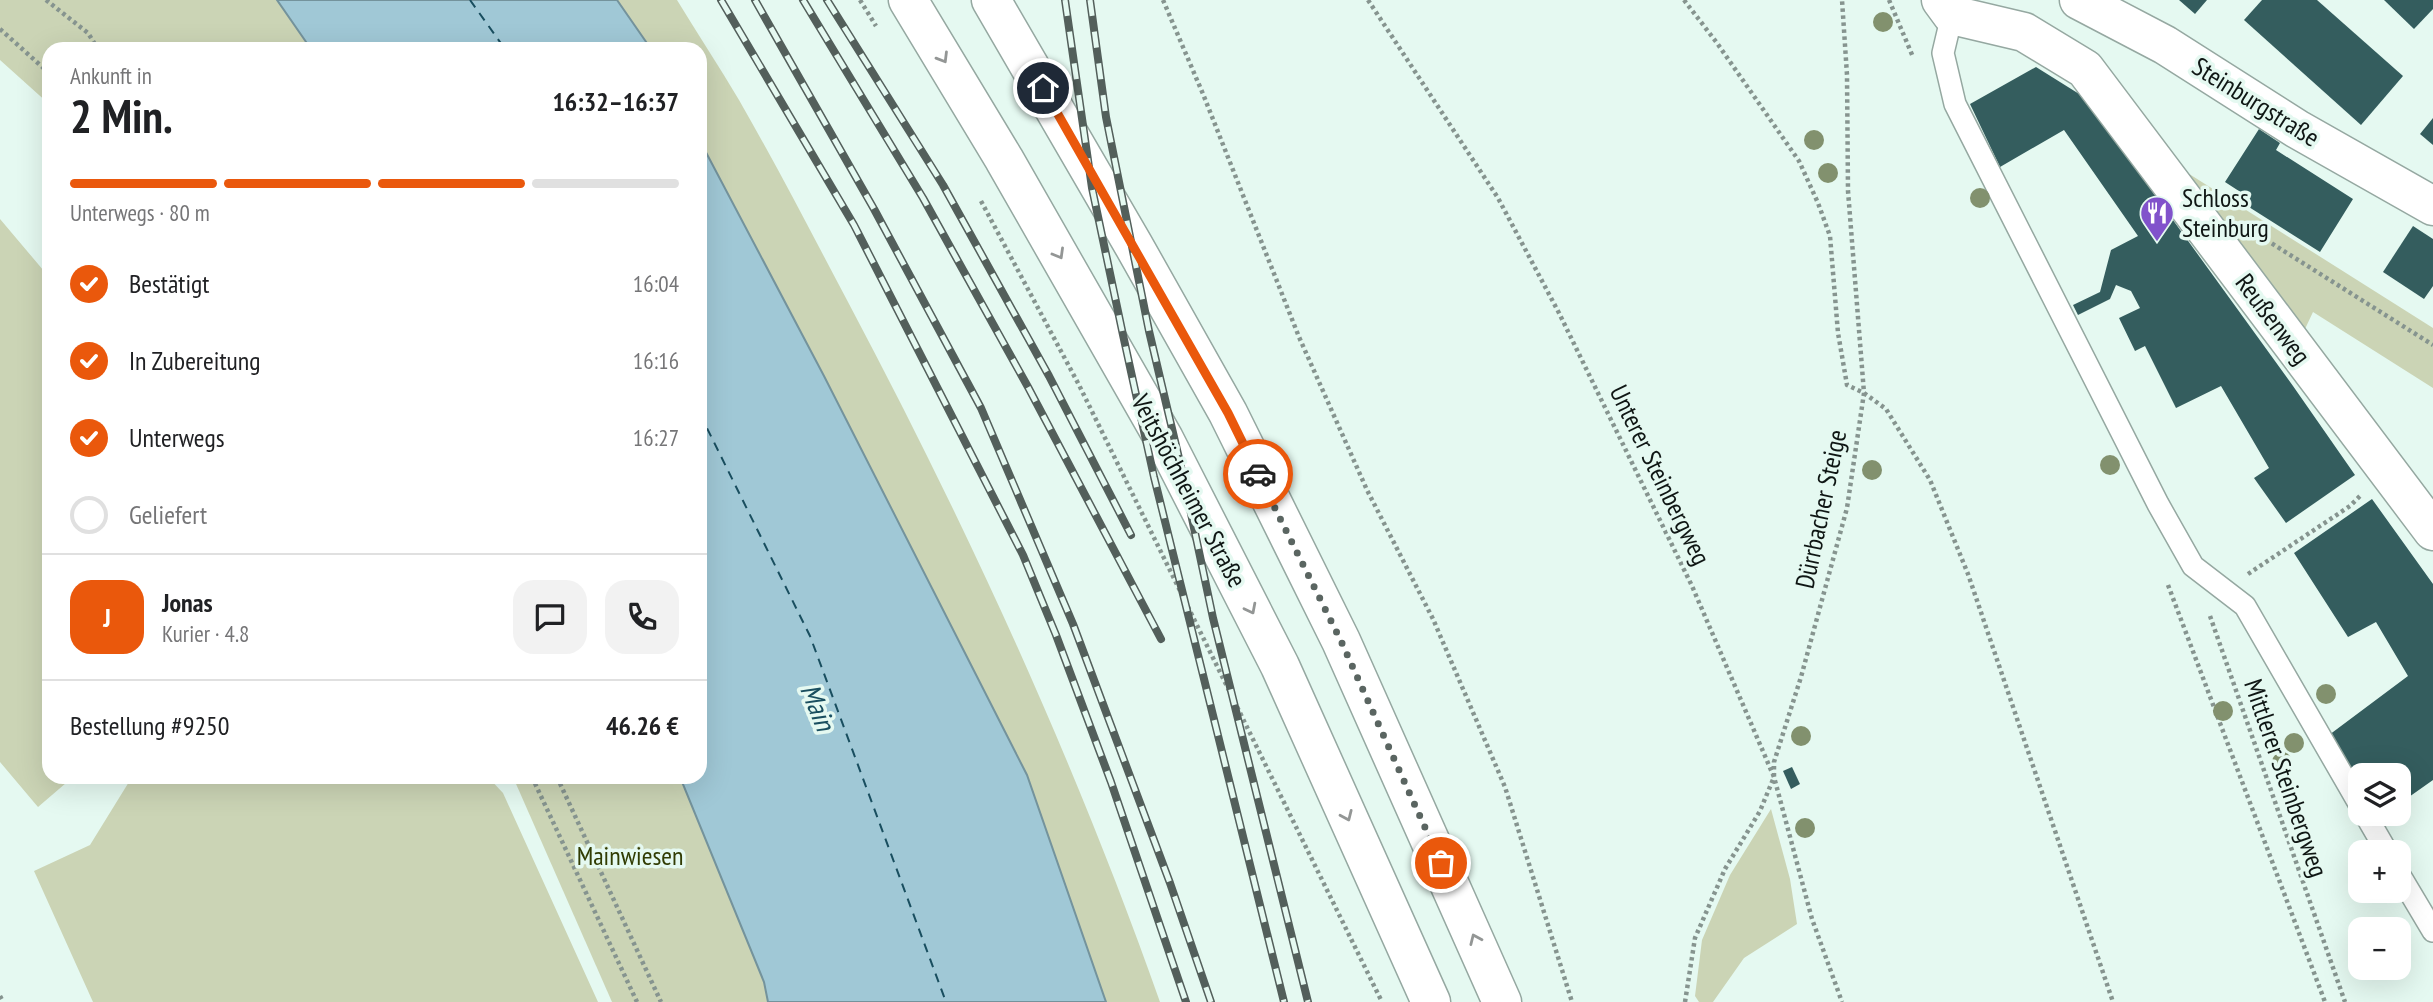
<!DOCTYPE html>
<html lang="de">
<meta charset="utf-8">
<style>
body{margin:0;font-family:"PT Sans Narrow",sans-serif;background:#f2f2f2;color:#202124;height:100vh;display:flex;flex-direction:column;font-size:26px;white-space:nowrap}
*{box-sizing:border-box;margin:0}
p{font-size:23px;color:#757577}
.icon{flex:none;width:38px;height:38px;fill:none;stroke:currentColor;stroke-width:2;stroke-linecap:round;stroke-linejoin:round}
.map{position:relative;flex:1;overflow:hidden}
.sheet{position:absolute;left:42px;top:42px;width:665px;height:742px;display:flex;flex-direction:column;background:#fff;border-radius:21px;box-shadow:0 7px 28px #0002}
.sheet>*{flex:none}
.buttons{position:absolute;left:2348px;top:763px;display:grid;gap:14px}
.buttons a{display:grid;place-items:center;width:63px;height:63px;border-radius:14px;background:#fff;box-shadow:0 7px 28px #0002;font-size:35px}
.pin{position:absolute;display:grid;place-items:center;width:60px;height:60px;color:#fff;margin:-30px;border:4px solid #fff;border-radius:50%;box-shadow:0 2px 7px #0007}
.courier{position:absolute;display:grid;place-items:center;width:70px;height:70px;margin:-35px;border:5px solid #ea580c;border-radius:50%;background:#fff;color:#222;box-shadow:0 2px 9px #0007}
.head em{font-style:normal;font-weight:600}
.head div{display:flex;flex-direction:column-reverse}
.head{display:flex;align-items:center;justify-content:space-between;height:119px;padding:0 28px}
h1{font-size:46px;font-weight:600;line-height:52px}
.bar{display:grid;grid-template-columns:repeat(4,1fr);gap:10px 7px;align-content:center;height:84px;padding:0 28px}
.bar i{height:9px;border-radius:5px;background:#e0e0e0}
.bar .active{background:#ea580c}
.bar p{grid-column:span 4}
.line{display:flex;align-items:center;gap:18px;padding:0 28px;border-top:2px solid #e0e0e0}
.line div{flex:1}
.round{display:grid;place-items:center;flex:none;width:74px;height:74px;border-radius:21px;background:#f2f2f2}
ol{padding:0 28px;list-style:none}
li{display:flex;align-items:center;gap:21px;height:77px}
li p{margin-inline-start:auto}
li .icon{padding:7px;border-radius:50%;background:#ea580c;color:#fff;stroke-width:4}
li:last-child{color:#757577}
li i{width:38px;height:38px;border:4px solid #e0e0e0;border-radius:50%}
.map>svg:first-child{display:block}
.green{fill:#cbd4b5}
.water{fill:#a0c8d6;stroke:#74939c;stroke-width:2}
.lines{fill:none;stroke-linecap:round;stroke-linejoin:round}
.ferry{stroke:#194e5f;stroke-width:2;stroke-dasharray:9 7;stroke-linecap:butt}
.building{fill:#345d5e}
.service-casing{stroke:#95a8a1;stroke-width:24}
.minor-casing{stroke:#95a8a1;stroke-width:41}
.trunk-casing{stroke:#95a8a1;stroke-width:41}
.path{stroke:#86948f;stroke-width:4.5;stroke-dasharray:3.5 3.5;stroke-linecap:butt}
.service{stroke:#fff;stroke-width:21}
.minor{stroke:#fff;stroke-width:38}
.trunk{stroke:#fff;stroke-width:38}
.rail-casing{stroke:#535f5b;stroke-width:8}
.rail{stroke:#e5f9f1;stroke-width:5;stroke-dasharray:16;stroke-linecap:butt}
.tree{fill:#82916e}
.oneway{stroke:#939695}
.done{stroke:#5a6561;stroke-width:7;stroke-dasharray:0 12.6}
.route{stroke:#ea580c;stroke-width:9}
.labels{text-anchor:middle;stroke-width:7;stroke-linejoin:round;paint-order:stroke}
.street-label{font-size:26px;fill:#0f1614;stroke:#e5f9f1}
.poi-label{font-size:26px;fill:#0f1614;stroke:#e5f9f1;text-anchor:start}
.park-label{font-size:26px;fill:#313c03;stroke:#e5f9f1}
.water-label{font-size:28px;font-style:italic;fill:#194e5f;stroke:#e5f9f1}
</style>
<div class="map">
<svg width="2433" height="1002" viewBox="0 0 2433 1002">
<rect width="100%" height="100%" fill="#e5f9f1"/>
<g class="green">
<path d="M0,0H277L311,49H49V104L0,60Z"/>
<path d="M617,0H677C697,33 719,66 739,100C777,166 812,234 848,302C968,528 1075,761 1160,1002H1106L1027,775L824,376L700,141V49H651Z"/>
<path d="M2175,165L2433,328V388L2313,312L2305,329L2182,190Z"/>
<path d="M0,219L49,277V777H73L38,807L0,762Z"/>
<path d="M132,777H488L503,793L598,1002H93L34,871L90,845Z"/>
<path d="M513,777H680L764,982L768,1002H612Z"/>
<path d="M1771,809L1790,879L1797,924L1744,958L1713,1002H1699L1695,996L1702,940L1730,875Z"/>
</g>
<g class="water">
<path d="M277,0H617L651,49H311Z"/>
<path d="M700,141L824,376L1027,775L1106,1002H768L764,982L680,777H700Z"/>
</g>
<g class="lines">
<g class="ferry">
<path d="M470,0L505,49"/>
<path d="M700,414L810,636L946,1002"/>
</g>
</g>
<g class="building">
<path d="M2179,0H2207L2195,14Z"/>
<path d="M2262,0H2317L2403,76L2361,125L2244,20Z"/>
<path d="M2384,0H2433V9L2414,29Z"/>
<path d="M2036,67L2084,97L2293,386L2355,475L2286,523L2254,478L2269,468L2221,386L2176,408L2145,346L2135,351L2119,318L2140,308L2131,291L2116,285L2110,299L2078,315L2073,305L2100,292L2111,250L2138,236L2064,130L2000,167L1970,104Z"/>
<path d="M2433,118V145L2420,134Z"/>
<path d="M2259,129L2280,143L2276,150L2353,199L2320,252L2241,202L2245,195L2225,182Z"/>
<path d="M2413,226L2433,239V286L2424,299L2383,272Z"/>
<path d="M2372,499L2433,584V780L2399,804V775H2361V789L2329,735L2408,676L2376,622L2348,637L2294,553Z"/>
<path d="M1792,767L1800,784L1791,789L1783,771Z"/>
</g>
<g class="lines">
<g class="service-casing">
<g id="service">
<path d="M1952,15L1943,53L1955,104L2158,504L2193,566L2245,606L2361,807"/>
<path d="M2365,814L2387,852"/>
<path d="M2399,874L2433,931"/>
</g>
</g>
<g class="minor-casing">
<g id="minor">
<path d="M1941,0L1952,15L2024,32L2085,69L2433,531"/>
<path d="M2079,0L2165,45L2297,129L2433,206"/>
</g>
</g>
<g class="trunk-casing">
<g id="trunk">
<path d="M908,0L1004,159L1164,439L1280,666L1431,1002"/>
<path d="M991,0L1134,246L1228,413L1341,641L1502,1002"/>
</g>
</g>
<g class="path">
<path d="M46,0L88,33L98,49"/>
<path d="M860,0L876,26"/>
<path d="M1163,0L1203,94L1299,337L1367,490L1433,619L1505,787L1572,1002"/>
<path d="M1368,0L1498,198L1559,313L1692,586L1774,777L1812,919L1842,1002"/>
<path d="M1684,0L1717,43L1799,161L1818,203L1830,236L1838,333L1847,385L1864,393L1886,409L1930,480L1968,574L2113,1002"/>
<path d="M1889,0L1913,57"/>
<path d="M0,29L49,73"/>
<path d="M981,201L1079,385L1382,1002"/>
<path d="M2260,236L2433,345"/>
<path d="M2248,574L2350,506L2361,495"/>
<path d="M2168,585L2325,1002"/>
<path d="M2210,616L2345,1002"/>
<path d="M532,777L637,1002"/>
<path d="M557,777L661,1002"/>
<path d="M0,996L3,1002"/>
<path d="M1685,1002L1695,938L1725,869L1760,811L1774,777V762L1801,677L1847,508L1864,393L1848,191L1847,75L1842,0"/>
</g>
<use href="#service" class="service"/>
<use href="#minor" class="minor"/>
<use href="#trunk" class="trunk"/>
<g class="rail-casing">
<g id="rail">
<path d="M721,0L854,225L1023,555L1056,635L1111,782L1186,1002"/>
<path d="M755,0L874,209L981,408L1073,624L1170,883L1211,1002"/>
<path d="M803,0L923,198L1028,387L1161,639"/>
<path d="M827,0L943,185L1049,376L1131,535"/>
<path d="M1065,0L1092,188L1123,335L1154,477L1284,1002"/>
<path d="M1090,0L1106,117L1149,331L1182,471L1213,618L1308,1002"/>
</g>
</g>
<use href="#rail" class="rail"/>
</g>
<g class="tree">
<circle cx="1883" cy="22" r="10"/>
<circle cx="1814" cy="140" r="10"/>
<circle cx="1828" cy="173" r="10"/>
<circle cx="1980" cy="198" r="10"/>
<circle cx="2110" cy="465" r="10"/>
<circle cx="1872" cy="470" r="10"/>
<circle cx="2326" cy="694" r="10"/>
<circle cx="2223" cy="711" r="10"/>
<circle cx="1801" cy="736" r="10"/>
<circle cx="2294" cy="743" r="10"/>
<circle cx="2282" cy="762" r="10"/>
<circle cx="1805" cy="828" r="10"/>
</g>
<defs><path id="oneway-chevron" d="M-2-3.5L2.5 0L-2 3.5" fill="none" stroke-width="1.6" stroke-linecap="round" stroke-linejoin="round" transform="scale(1.75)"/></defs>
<g class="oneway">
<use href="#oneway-chevron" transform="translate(943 58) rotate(59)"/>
<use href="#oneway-chevron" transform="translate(1059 254) rotate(60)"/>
<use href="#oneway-chevron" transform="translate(1251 609) rotate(63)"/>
<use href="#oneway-chevron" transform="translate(1347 816) rotate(66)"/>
<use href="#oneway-chevron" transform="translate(1475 939) rotate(-114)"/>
</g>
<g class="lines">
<path class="done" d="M1258,474L1341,641L1441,863"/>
<path class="route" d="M1043,88L1228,413L1258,474"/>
</g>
<defs>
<g id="restaurant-pin" transform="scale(1.75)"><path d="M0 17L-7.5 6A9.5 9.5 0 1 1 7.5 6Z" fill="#8152cb" stroke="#e5f9f1"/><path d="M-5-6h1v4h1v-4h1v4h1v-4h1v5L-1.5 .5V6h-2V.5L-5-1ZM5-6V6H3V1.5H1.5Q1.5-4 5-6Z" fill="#fff"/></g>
</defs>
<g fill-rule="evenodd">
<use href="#restaurant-pin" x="2157" y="213"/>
</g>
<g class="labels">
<g class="street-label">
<text transform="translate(2256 102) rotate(32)" y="9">Steinburgstraße</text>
<text transform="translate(2273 319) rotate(53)" y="9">Reußenweg</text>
<text transform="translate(1660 475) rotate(64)" y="9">Unterer Steinbergweg</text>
<text transform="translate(1189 491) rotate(62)" y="9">Veitshöchheimer Straße</text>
<text transform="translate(1821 509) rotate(-78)" y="9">Dürrbacher Steige</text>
<text transform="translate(2286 778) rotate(71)" y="9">Mittlerer Steinbergweg</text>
</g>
<g class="poi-label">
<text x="2182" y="207">Schloss<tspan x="2182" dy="30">Steinburg</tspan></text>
</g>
<g class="park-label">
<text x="630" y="865">Mainwiesen</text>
</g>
<g class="water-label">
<text transform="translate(818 707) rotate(68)" y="10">Main</text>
</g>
</g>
</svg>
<div class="buttons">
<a><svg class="icon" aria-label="layers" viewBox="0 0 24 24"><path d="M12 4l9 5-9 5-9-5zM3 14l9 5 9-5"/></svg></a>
<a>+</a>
<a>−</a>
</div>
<div class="pin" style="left:1441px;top:863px;background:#ea580c"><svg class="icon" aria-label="bag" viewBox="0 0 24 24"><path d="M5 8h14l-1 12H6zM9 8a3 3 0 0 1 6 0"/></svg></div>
<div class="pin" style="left:1043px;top:88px;background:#1f2937"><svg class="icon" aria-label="home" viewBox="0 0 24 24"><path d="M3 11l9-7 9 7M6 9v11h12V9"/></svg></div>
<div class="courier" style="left:1258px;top:474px"><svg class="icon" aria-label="car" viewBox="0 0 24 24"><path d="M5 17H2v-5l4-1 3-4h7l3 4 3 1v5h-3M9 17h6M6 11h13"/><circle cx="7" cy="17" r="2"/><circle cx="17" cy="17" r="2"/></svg></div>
<section class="sheet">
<div class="head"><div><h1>2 Min.</h1><p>Ankunft in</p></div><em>16:32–16:37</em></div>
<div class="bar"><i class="active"></i><i class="active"></i><i class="active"></i><i></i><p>Unterwegs · 80 m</p></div>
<ol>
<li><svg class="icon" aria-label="check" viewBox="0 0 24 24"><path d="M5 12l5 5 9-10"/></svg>Bestätigt<p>16:04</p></li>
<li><svg class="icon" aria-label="check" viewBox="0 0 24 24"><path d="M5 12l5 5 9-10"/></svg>In Zubereitung<p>16:16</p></li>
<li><svg class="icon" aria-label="check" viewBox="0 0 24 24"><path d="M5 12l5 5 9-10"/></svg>Unterwegs<p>16:27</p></li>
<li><i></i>Geliefert</li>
</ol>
<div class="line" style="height:126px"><b class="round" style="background:#ea580c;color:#fff">J</b><div><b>Jonas</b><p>Kurier · 4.8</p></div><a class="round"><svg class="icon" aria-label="chat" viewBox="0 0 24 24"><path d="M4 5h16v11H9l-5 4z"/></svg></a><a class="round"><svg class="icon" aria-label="phone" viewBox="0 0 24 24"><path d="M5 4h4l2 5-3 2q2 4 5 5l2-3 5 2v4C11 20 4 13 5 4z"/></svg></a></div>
<div class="line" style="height:91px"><div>Bestellung #9250</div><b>46.26 €</b></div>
</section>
</div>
